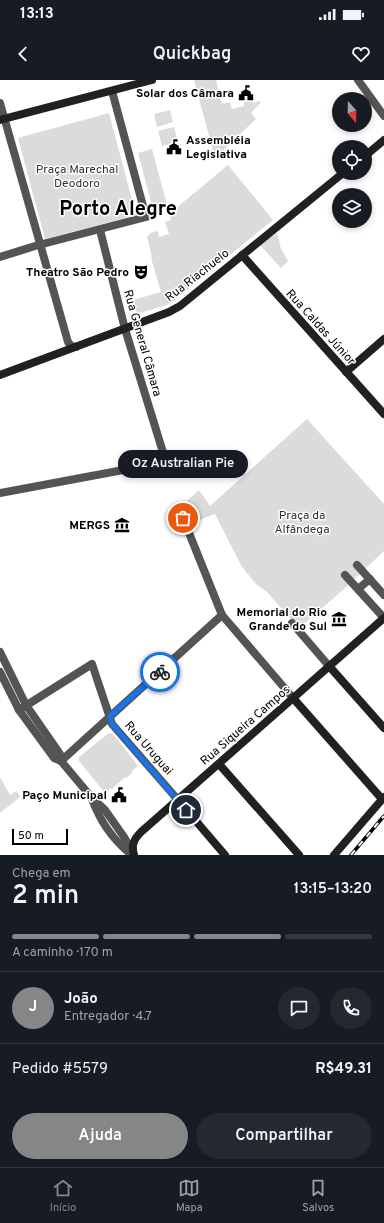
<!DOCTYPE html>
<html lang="pt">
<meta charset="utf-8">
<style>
body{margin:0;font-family:Overpass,sans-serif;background:#242831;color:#f1f3f6;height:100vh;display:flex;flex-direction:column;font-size:15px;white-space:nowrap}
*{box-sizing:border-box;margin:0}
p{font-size:13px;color:#9ea1a6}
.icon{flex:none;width:22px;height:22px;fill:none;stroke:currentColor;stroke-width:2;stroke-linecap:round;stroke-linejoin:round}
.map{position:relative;height:775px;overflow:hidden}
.drawer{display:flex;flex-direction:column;background:#171b24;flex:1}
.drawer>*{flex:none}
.needle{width:26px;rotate:160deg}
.tools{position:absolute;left:332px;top:12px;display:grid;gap:8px}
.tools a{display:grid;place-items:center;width:40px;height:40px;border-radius:50%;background:#171b24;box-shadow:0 2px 6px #0003;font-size:20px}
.scale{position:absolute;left:12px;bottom:10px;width:56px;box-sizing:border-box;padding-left:4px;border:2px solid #000;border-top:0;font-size:11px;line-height:14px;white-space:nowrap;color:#000;-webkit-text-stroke:3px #fff;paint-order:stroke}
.pin{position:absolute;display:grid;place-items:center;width:34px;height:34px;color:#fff;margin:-17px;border:2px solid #fff;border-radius:50%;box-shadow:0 1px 4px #0007}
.courier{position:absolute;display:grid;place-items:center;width:40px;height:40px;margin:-20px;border:3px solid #1a73e8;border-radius:50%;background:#fff;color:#222;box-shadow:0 1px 5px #0007}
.bubble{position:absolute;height:28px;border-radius:14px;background:#171b24;box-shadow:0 2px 6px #0003;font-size:13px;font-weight:600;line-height:28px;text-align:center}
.head em{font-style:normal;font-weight:600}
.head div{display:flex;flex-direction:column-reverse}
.head{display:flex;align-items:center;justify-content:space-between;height:68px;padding:0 12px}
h1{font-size:26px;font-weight:600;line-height:30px}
.bar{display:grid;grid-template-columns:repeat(4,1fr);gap:6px 4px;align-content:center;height:48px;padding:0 12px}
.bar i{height:5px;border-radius:3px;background:#363941}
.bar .current{background:#858687}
.bar p{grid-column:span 4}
.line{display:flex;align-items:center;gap:10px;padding:0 12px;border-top:1px solid #363941}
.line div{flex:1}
.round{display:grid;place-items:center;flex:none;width:42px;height:42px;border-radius:21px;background:#242831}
.action{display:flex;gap:8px;margin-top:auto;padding:8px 12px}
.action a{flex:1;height:46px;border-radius:24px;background:#858687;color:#fff;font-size:16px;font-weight:600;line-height:46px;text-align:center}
.action a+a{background:#242831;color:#f1f3f6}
.status{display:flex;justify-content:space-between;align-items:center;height:28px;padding:0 20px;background:#171b24;direction:ltr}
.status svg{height:11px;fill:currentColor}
header{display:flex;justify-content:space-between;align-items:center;height:52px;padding:0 12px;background:#171b24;font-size:18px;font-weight:600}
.tab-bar{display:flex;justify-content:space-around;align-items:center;height:56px;border-top:1px solid #363941;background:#171b24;font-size:11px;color:#9ea1a6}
.tab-bar a{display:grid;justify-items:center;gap:2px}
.tab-bar .current{color:#858687}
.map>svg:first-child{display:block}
.green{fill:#dbdbdb}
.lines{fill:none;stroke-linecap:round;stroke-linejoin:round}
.street{stroke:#545454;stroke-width:8}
.secondary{stroke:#212121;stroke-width:8}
.rail-casing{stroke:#000;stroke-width:3.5}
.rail{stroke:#fff;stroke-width:2;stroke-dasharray:6;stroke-linecap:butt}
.done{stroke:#595959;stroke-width:4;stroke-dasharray:0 7.2}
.route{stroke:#1a73e8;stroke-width:5}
.labels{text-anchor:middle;stroke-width:3;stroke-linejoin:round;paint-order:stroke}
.poi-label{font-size:12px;font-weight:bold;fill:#000;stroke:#fff;text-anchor:end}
.park-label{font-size:12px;fill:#323232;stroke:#fff}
.street-label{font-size:12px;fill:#000;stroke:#fff}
.town-label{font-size:20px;font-weight:bold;fill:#000;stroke:#fff}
</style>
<div class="status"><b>13:13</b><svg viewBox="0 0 49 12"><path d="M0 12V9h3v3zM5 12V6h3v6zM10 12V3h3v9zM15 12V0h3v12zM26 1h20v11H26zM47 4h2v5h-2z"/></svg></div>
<header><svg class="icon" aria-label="back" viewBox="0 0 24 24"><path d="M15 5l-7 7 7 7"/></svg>Quickbag<svg class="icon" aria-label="heart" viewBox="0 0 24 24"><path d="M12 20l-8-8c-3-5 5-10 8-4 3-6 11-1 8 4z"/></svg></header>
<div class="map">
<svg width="384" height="775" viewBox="0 0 384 775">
<rect width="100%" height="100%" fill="#fff"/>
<g class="green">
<path d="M194,0H216L222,24L230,22L232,29L244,26L243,19L251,17L253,23L259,21L261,22L251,33L256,39L215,78Z"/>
<path d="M170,30L173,42L157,47L154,34Z"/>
<path d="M109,33L136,135L45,159L18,58Z"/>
<path d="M174,47L178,62L162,66L158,51Z"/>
<path d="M152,69L167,125L153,129L138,73Z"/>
<path d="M228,85L273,140L176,219L167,225L140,233L136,231L133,220L161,212L151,178L152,177L147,157L150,153L158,151L159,157L169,154L165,142L171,140L169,134Z"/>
<path d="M277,153L281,169L288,181L281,188L260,165Z"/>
<path d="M307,339L384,424V471L344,509L299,548L267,512L256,504L242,487L215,434L192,443L186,422L199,410L210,426Z"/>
<path d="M109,653L113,654L138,686L131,692L132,693L126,698L125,697L112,709L111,708L105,713L79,681V677Z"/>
<path d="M0,697L10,715L17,711L20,717L0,733Z"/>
</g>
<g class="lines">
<g class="street">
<path d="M358,0L384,36"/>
<path d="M0,23L68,262L71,266L76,267"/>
<path d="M0,177L35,166L146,137L112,11"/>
<path d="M0,413L166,382L125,249L100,150"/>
<path d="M183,438L222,535L293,618"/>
<path d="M357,485L384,515"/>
<path d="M345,495L384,538"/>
<path d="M358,509L370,499"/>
<path d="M292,543L329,586"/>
<path d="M0,572L26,625L60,674L61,681"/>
<path d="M0,592L19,630L54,678L61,681L92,718L105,730L124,757L134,775"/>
<path d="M19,630L92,584L112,644L178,720"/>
<path d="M61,681L222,535"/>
<path d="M92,719C100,741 114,761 132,775"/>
</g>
<g class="secondary">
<path d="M0,40L152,0"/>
<path d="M365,76L384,60"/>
<path d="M242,175L384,334"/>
<path d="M346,292L384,259"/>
<path d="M0,295L169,232L180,226L343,93"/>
<path d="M329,586L384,648"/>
<path d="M293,618L382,719"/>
<path d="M219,684L299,775"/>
<path d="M178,720L225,775"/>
<path d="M134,775C131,765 134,759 141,752L384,538"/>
<path d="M334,775L384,717"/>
</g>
<g class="rail-casing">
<path id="rail" d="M351,775L384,736"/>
</g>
<use href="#rail" class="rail"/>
</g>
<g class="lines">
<path class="done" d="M160,592L222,535L183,438"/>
<path class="route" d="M160,592L110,636L112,644L186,730"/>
</g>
<defs>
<g id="civic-bare" transform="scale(1.2)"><path d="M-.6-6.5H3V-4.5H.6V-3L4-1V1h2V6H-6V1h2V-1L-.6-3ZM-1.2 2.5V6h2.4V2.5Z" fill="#000" stroke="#fff" stroke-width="2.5" paint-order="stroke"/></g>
<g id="theatre-bare" transform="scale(1.2)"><path d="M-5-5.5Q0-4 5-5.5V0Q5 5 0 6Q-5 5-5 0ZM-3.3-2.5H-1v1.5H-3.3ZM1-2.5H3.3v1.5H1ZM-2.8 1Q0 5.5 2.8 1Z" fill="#000" stroke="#fff" stroke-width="2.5" paint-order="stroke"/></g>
<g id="museum-bare" transform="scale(1.2)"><path d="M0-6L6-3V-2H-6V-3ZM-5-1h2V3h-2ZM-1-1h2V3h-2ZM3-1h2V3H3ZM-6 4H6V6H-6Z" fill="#000" stroke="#fff" stroke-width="2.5" paint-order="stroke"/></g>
</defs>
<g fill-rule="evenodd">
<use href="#civic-bare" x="246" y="13"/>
<use href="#civic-bare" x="174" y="67"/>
<use href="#theatre-bare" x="141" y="192"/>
<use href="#museum-bare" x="122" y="445"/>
<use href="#museum-bare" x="339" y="539"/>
<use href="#civic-bare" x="119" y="715"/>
</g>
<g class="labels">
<g class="poi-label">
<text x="234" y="17">Solar dos Câmara</text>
<text x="186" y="64" text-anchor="start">Assembléia<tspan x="186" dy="14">Legislativa</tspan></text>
<text x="129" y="196">Theatro São Pedro</text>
<text x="110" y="449">MERGS</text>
<text x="327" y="536">Memorial do Rio<tspan x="327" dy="14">Grande do Sul</tspan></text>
<text x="107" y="719">Paço Municipal</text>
</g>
<g class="park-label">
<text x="77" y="93">Praça Marechal<tspan x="77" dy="14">Deodoro</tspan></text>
<text x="302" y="439">Praça da<tspan x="302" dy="14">Alfândega</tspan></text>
</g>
<g class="street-label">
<text transform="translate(197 195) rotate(-38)" y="4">Rua Riachuelo</text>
<text transform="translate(321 247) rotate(48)" y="4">Rua Caldas Júnior</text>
<text transform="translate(143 263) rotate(74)" y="4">Rua General Câmara</text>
<text transform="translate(245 645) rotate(-41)" y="4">Rua Siqueira Campos</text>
<text transform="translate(149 668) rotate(49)" y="4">Rua Uruguai</text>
</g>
<g class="town-label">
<text x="118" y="135">Porto Alegre</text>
</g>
</g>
</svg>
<div class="tools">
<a><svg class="needle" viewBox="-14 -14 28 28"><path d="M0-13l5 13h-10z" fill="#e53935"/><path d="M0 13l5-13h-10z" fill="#9ea1a6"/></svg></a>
<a><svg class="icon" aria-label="locate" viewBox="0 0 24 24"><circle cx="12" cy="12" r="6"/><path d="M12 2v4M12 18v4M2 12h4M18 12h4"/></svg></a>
<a><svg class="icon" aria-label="layers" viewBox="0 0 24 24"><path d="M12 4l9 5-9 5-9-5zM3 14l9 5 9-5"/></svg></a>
</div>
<div class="scale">50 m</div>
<div class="pin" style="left:183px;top:438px;background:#ea580c"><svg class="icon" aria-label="bag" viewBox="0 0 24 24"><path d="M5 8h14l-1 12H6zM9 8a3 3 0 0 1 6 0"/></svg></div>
<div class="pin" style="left:186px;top:730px;background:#1f2937"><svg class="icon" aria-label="home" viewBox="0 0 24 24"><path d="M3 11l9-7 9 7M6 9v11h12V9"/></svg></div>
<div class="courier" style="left:160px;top:592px"><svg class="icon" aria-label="bike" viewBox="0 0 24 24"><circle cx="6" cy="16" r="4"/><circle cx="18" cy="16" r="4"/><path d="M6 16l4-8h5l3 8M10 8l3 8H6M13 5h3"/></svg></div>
<div class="bubble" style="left:118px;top:370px;width:130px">Oz Australian Pie</div>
</div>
<section class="drawer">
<div class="head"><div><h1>2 min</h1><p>Chega em</p></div><em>13:15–13:20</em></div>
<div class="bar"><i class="current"></i><i class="current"></i><i class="current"></i><i></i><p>A caminho · 170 m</p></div>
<div class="line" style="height:72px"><b class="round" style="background:#858687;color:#fff">J</b><div><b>João</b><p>Entregador · 4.7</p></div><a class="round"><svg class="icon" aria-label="chat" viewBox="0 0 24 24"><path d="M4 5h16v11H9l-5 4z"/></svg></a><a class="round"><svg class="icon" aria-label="phone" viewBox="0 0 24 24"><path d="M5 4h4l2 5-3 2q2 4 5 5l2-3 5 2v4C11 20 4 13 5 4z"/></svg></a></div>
<div class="line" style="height:52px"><div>Pedido #5579</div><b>R$49.31</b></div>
<div class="action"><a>Ajuda</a><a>Compartilhar</a></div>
</section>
<nav class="tab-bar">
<a class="current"><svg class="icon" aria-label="home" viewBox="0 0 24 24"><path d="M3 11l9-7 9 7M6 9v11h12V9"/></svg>Início</a>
<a><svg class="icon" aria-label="map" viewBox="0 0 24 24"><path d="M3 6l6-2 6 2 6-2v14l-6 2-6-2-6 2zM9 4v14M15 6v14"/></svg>Mapa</a>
<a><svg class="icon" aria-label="saved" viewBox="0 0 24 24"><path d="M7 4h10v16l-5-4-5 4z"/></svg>Salvos</a>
</nav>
